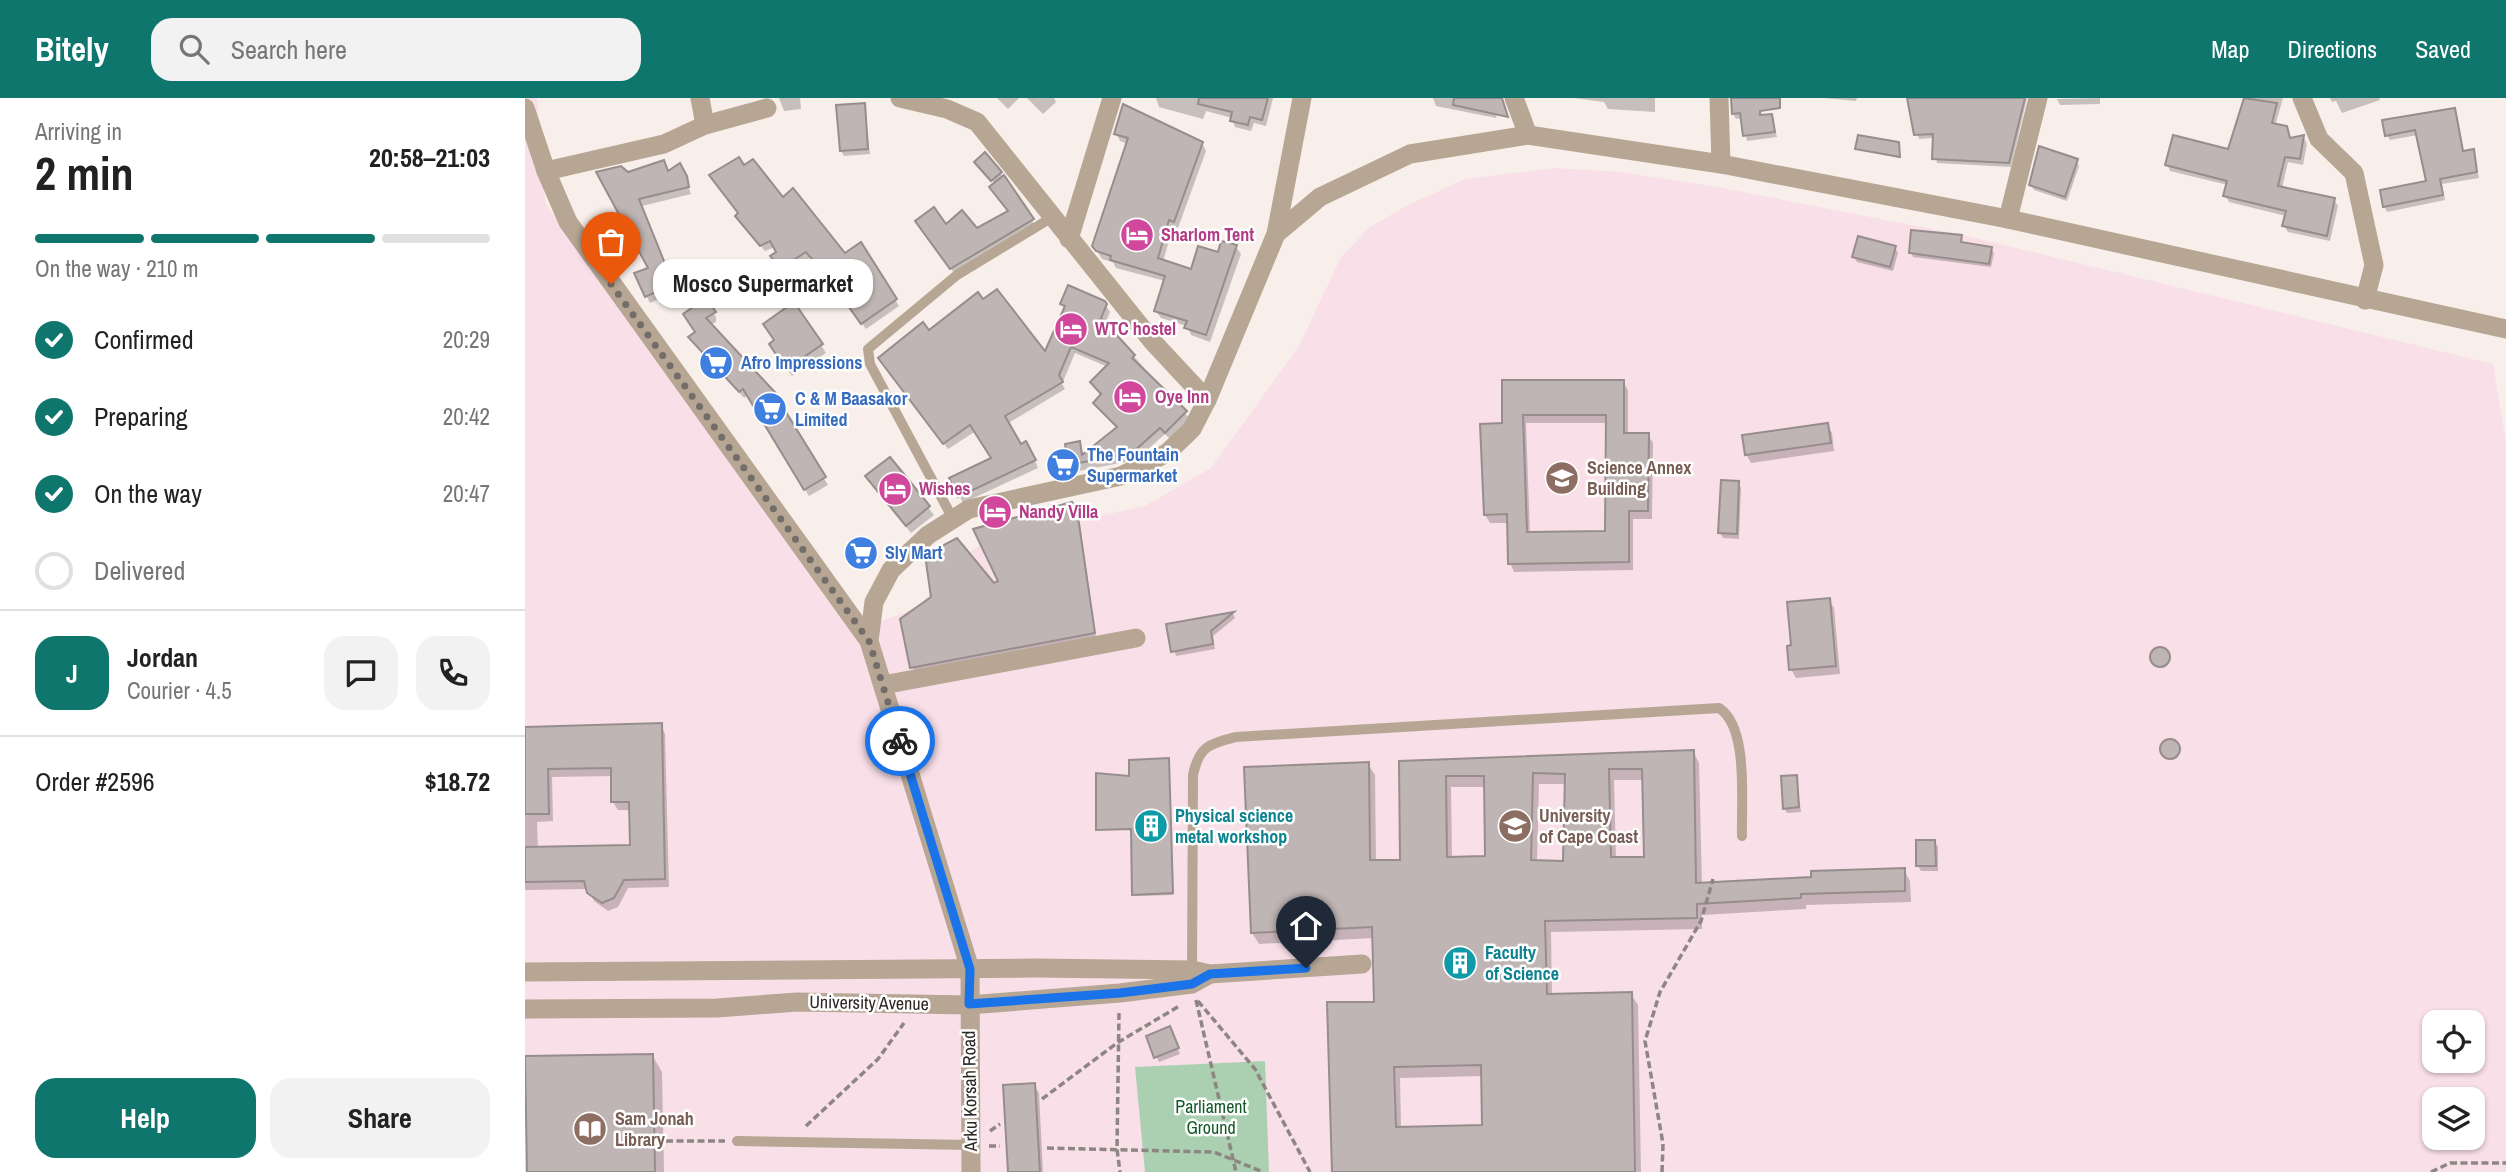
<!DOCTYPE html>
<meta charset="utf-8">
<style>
body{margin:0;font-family:"Archivo Narrow",sans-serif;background:#f2f2f2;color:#222;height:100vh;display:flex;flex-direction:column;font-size:26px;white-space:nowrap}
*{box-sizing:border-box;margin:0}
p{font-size:23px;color:#767676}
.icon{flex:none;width:38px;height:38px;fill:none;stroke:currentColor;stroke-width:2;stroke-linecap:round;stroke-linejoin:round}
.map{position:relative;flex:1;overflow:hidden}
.details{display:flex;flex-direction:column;background:#fff;width:525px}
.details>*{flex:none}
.fabs{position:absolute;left:1897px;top:912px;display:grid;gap:14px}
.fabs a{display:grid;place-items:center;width:63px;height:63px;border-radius:14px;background:#fff;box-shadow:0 2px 5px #0004;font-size:35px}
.pin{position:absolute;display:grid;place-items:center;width:60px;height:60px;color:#fff;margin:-72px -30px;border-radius:50% 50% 50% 0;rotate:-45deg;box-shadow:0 0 7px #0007}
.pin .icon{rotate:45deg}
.courier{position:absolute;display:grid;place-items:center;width:70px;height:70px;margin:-35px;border:5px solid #1a73e8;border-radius:50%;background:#fff;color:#222;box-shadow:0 2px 9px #0007}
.bubble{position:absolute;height:49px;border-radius:21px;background:#fff;box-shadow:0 2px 5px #0004;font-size:23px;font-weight:700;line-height:49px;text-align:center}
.head em{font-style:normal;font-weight:700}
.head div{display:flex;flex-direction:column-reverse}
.head{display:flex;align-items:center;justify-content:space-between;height:119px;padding:0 35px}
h1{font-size:46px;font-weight:700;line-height:52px}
.bar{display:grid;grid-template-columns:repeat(4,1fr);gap:10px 7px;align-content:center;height:84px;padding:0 35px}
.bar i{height:9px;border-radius:5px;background:#e0e0e0}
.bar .current{background:#0f766e}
.bar p{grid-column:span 4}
.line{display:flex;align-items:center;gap:18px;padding:0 35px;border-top:2px solid #e0e0e0}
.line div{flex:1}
.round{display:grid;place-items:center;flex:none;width:74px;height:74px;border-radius:21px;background:#f2f2f2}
ol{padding:0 35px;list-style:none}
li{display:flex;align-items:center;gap:21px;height:77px}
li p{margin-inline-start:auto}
li .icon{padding:7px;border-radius:50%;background:#0f766e;color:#fff;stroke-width:4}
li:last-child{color:#767676}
li i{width:38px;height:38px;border:4px solid #e0e0e0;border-radius:50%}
.action{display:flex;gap:14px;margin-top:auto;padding:14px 35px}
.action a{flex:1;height:80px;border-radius:21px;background:#0f766e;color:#fff;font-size:28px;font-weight:700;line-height:80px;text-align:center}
.action a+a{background:#f2f2f2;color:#222}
header{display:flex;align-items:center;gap:42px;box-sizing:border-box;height:98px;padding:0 35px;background:#0f766e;color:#fff}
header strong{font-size:33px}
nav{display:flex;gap:38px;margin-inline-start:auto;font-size:24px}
.search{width:490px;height:63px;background:#f2f2f2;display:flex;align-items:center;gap:18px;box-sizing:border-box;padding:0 24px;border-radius:21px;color:#767676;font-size:26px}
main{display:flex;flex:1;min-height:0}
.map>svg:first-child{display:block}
.education{fill:#f9dfe8;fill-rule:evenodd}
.green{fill:#abd0b1}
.shadow{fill:#0003;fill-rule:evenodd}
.building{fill:#bfb5b4;stroke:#968d8c;stroke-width:2;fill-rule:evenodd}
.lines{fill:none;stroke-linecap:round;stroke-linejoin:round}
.path{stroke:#8d8683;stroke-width:3.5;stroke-dasharray:7 3.5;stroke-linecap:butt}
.service{stroke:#b6a693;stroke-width:10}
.minor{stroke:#b6a693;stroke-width:19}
.done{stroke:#736d6a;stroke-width:7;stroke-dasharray:0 12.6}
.route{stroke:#1a73e8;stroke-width:9}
.labels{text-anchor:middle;stroke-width:5;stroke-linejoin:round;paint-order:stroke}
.hotel-label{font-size:18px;font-weight:bold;fill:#b23c85;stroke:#fefefe;text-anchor:start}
.shop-label{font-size:18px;font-weight:bold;fill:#366cbe;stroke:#fefefe;text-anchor:start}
.education-label{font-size:18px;font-weight:bold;fill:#785e54;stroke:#fefefe;text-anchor:start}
.culture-label{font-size:18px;font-weight:bold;fill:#0d838f;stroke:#fefefe;text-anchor:start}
.street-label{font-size:18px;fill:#2b2725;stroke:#fefefe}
.park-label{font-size:18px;fill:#135928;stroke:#fefefe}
</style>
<header>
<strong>Bitely</strong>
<div class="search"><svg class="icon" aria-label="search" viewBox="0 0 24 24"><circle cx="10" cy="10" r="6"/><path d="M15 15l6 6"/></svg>Search here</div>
<nav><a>Map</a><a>Directions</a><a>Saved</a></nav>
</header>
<main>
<section class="details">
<div class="head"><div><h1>2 min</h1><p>Arriving in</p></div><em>20:58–21:03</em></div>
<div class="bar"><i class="current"></i><i class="current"></i><i class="current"></i><i></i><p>On the way · 210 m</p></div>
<ol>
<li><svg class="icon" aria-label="check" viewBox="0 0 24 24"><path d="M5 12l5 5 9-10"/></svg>Confirmed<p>20:29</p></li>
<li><svg class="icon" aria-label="check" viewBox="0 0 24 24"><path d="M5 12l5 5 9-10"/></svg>Preparing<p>20:42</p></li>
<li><svg class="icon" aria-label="check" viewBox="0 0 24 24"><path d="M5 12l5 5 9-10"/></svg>On the way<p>20:47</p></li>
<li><i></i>Delivered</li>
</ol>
<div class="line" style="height:126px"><b class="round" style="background:#0f766e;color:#fff">J</b><div><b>Jordan</b><p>Courier · 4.5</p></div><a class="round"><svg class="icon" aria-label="chat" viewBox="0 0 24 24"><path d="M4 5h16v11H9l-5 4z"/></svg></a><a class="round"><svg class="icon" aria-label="phone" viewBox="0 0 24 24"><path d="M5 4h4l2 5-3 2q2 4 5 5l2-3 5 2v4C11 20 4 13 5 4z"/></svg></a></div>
<div class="line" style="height:91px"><div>Order #2596</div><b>$18.72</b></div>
<div class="action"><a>Help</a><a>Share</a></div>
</section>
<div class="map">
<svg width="1981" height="1074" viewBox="0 0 1981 1074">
<rect width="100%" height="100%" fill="#f8efea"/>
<path class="education" d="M0,0H12L20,105L335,531L394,509L426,466L461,443L620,408L686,370L774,248L816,159L845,129L881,108L940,81L1030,70L1095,74L1192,89L1438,137L1968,266L1981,344V1074H0ZM1909,924H1948V962H1909ZM1909,1001H1948V1040H1909Z"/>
<path class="green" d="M740,963L744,1074H620L610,969Z"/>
<g class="shadow">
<path d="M254,0H275L276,11L259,13Z"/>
<path d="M472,0H494L483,11Z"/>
<path d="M502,0H529L531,4L518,16Z"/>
<path d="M631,0H748L741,28L729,25L726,33L710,29L707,20L681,13L678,21L634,9Z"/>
<path d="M908,0H975L971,20L911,8Z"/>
<path d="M1049,0H1130V14L1083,11L1079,4Z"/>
<path d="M1206,0H1234L1237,19L1246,18L1252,39L1222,43L1217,20L1211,21L1208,16Z"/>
<path d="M1299,0H1332L1331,3Z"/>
<path d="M1383,0H1502L1486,69L1412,65L1409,40L1394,41Z"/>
<path d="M1575,0V6L1535,7L1532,1Z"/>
<path d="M1719,0H1758L1750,28L1761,30L1766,41L1779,40L1782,46L1778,67L1763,64L1757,90L1809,102L1813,108L1805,143L1763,134L1759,128L1761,118L1704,104L1700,97L1703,87L1645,73L1642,66L1705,53Z"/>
<path d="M1805,0H1854L1855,2L1817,15L1811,3L1807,4Z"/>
<path d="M339,7L345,56L319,58L316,53Z"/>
<path d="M1929,12L1939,55L1948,53L1954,80L1917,86L1920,102L1862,114L1859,108L1903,84L1893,37L1865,42L1862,37Z"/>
<path d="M591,35L677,45L681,53L653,130L648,128L638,164L667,173L711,149L716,156L685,244L666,237L662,228L636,220L631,213L640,183L591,170L588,164L577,161L569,148L603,46L595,43Z"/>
<path d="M1373,45L1375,60L1332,51Z"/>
<path d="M1551,63L1554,68L1542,103L1509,92L1506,87Z"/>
<path d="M138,64L144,75L158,74L166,96L117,108L142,172L147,195L125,205L111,176L125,170L103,76Z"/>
<path d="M453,66L475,75L510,127L429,175L395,128L452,133L485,114L470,86Z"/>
<path d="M219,70L320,157L335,146L374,208L341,231L327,212L332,200L313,172L302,181L286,159L261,176L247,158L253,154L250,149L240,153L216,125Z"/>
<path d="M1436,138L1438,146L1466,150L1469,155L1466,169L1388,159L1386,154Z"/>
<path d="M1370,150L1373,155L1368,173L1332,164L1329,159Z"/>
<path d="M181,203L191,219V224L185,227L258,305L262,312L259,313L303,387L284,398L223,297L219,300L166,240L171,235Z"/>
<path d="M579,205L585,214L580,226L665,321L645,341L640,336L611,362L548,374L542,347L554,345L559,358L593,331L570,305L577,298L567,284L583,269L550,255L537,286L540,291L482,326L496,348L505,352L513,370L438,405L426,381L468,361L451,333L423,351L360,267L404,234L521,256L540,212L537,206Z"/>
<path d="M296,247L301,255L267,278L251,255Z"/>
<path d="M979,284H1098L1103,292V337H1123L1128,345L1127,421H1108V472L989,474L985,465L984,425H965L960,417L979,327ZM1001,325H1083L1082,435L1005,436Z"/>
<path d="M1302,327L1307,335L1309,353L1226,365L1221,356Z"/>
<path d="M365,361L409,417L386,435L348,387Z"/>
<path d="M1213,384L1216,390L1214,441L1198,440L1195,435Z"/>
<path d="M547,406L554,419L571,540L390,574L387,569L407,500L468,488L475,484Z"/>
<path d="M1304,502L1309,510L1315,576L1271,580L1266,571L1268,549Z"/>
<path d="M708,516L710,520L688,538L690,551L651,558L643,528Z"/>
<circle cx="1636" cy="561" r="9"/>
<path d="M136,627L140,636L144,789L103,790L93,809L83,813L69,803L63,791L0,792V630ZM88,678V704L93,712H106V749L13,751L12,724L28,723L27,679Z"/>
<circle cx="1646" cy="653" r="9"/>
<path d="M1168,653L1174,665L1177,787L1379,772L1385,783L1386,804L1281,807V811L1177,817V831L1026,834L1027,898L1106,896L1113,907L1116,1074H809L850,906L849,840L734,846L727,835L843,666L850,677L851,764H877L876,664ZM1089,682H1119L1120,761H1091ZM1014,686H1042L1040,764H1012ZM926,689H961L962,760L927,761ZM958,978L959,1028L876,1030L875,980Z"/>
<path d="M644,664L648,797L610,798L607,732H573L606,680Z"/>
<path d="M1271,679L1276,714L1262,715L1259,710Z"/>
<path d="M1409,743L1413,749V773H1396L1393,768Z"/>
<path d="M647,936L655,956L634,964L623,939Z"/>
<path d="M127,957L137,974L139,1074H3Z"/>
<path d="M509,987L514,995L518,1074H484Z"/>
</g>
<g class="building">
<path d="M674,0H743L737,22L725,19L723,27L705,23L707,14L673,6Z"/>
<path d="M929,0H977L983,19L928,7Z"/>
<path d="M1206,0H1255V10L1235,13V17L1247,16L1250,34L1218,38L1215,15L1207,16Z"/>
<path d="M1382,0H1500L1484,65L1407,61L1408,36L1389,37Z"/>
<path d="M1719,0L1752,5L1747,25L1762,28L1765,40L1779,37L1775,61L1760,59L1753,88L1810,100L1802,138L1757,128L1761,113L1698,98L1702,83L1640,67L1648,37L1703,51Z"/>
<path d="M340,5L343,51L315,53L311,7Z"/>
<path d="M598,6L678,44L649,124L644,122L633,160L666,171L673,148L693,154L696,143L712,147L681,237L659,230L662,223L629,213L640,178L585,162L586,158L571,153L567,148L603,40L589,36Z"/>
<path d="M1930,10L1938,53L1949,51L1952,74L1915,81L1918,97L1858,109L1855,92L1901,83L1890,32L1860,38L1857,22Z"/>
<path d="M1333,37L1374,44L1375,59L1330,51Z"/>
<path d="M1514,48L1553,61L1540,99L1504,87Z"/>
<path d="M460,54L477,74L466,83L449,64Z"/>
<path d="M214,59L219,67L228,61L258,99L268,90L320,155L336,144L372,201L336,226L321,205L330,199L308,167L298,175L281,154L256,170L245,158L251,154L245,143L235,148L210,118L213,115L184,77Z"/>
<path d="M139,62L143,73L155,65L162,78L164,89L114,101L139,163L145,188L120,199L109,175L123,170L71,74L96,68L103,74Z"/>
<path d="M479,77L509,121L425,171L390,123L409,109L421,126L437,112L452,130L483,113L464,89Z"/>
<path d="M1386,132L1437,137L1436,144L1467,149L1464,166L1384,155Z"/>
<path d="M1333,138L1371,148L1365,169L1327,159Z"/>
<path d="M543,187L580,203L582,206L576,220L610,257L607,260L662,313L640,335L635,330L607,355L543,367L540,346L555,343L557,357L592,329L568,305L576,296L565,284L584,265L546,249L534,277L538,284L480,318L496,346L501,343L511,362L433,399L424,380L466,360L445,327L418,346L353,260L398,224L404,232L453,194L458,201L472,191L520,253L540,208L535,206Z"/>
<path d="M181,200L191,214L181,220L259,304L256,306L301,379L279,392L218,291L214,294L163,239L170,234L158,216Z"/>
<path d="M269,204L298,246L261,271L244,246L249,242L238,226Z"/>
<path d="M977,282H1099V335H1124L1123,413H1104V464L983,466L982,416L959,417L955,326L977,325ZM998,317H1081L1080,433L1002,434Z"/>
<path d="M1303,325L1306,345L1220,357L1217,337Z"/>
<path d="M365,359L405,408L381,428L340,378Z"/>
<path d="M1196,382L1214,383L1212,436L1193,435Z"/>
<path d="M547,404L552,412L570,535L385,570L375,521L406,499L400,457L432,440L469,485L473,483L448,431Z"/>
<path d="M1305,500L1311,568L1264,572L1262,548L1266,547L1262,504Z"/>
<path d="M709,514L686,533L688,546L646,554L641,526Z"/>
<circle cx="1635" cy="559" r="10"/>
<path d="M137,625L140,781L99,782L89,800L77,805L62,795L59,783L0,784V749L105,747L104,704H86V670L23,671L24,716H0V629Z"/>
<circle cx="1645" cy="651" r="10"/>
<path d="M1169,652L1171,785L1286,779V773L1380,770V793L1276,796V800L1172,806V820L1020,823L1022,896L1107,894L1110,1074H807L802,904H849L847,829L726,835L719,669L844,664L845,762H875L874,663ZM1084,671H1117L1119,759H1086ZM1008,675L1040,676L1038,763L1006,762ZM921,678H959L960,758L922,759ZM956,967L957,1027L871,1029L869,969Z"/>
<path d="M644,660L648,795L607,797L606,731L571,732V675L604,678V662Z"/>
<path d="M1272,677L1274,709L1258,711L1256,678Z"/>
<path d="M1391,742H1410L1411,768H1391Z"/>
<path d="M645,928L654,950L629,960L621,938Z"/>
<path d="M128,956L130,1074H2L0,958Z"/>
<path d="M510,985L515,1074H483L478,987Z"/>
</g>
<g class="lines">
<g class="path">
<path d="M671,902L711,1074"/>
<path d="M673,903L730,971L785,1074"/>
<path d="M594,915L592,1051L595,1074"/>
<path d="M517,1001L592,945L656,907"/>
<path d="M281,1028L353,961L379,925"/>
<path d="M465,1033L475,1026"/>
<path d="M141,1043H200"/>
<path d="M464,1048H475"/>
<path d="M522,1050L689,1054L738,1074"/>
<path d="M1137,1074L1138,1046L1120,943L1135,894L1176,823L1188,781"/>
<path d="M1906,1074L1925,1065H1981"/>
</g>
<g class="service">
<path d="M428,421L345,266L343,251L432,177L526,120"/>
<path d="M667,874L668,677C674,648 684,646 711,639L1194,610C1224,629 1216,704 1217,738"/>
<path d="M212,1043L446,1047"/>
</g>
<g class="minor">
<path d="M175,0L180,27"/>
<path d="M375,0L422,11L452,24L628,244L682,302"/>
<path d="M989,0L1003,37"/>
<path d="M1194,0L1196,66"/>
<path d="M1777,0L1794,41L1829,75L1849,167L1840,202"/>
<path d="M0,10L21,73L43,124L344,543"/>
<path d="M21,73L139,46L180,27L242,10"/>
<path d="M1483,121L1513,0"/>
<path d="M751,136L777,0"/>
<path d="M544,141L587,0"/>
<path d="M358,587L611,540"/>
<path d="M0,874L512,870L667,872L685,876L837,866"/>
<path d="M0,911L192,910L272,904L444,907L595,895L667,886L685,876"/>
<path d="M446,1074L445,871L344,543L349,504L366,472L403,437L444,411L596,378L642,355L667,331L682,302L751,136L795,99L885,56L1003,37L1196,66L1483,121L1981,231"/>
</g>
</g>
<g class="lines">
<path class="done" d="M86,186L344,543L375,643"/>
<path class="route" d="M375,643L445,871L444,906L595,895L667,886L685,876L781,870"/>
</g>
<defs>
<g id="hotel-disc" transform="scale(1.75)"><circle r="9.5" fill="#d1479c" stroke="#fefefe"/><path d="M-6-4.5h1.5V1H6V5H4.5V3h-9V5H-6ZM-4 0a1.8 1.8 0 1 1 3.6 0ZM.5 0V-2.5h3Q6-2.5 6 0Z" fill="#fff"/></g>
<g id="supermarket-disc" transform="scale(1.75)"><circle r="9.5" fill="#3f7fe0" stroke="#fefefe"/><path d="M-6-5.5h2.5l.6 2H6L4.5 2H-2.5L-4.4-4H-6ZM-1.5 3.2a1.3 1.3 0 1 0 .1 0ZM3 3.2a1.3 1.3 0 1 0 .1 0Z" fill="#fff"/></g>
<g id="school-disc" transform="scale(1.75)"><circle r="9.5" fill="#8d6e63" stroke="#fefefe"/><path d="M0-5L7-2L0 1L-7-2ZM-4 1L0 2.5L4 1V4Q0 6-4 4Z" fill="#fff"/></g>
<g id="building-disc" transform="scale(1.75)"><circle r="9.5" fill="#0f9aa8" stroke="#fefefe"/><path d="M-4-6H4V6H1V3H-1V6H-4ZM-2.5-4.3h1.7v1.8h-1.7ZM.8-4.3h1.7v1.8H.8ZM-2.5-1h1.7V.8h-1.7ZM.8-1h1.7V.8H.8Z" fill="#fff"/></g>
<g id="university-disc" transform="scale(1.75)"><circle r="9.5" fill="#8d6e63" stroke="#fefefe"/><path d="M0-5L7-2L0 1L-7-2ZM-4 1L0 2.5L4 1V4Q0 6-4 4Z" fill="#fff"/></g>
<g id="library-disc" transform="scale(1.75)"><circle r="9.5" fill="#8d6e63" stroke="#fefefe"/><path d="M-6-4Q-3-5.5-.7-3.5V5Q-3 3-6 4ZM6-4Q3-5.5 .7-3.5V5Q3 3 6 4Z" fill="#fff"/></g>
</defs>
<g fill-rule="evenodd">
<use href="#hotel-disc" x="612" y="137"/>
<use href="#hotel-disc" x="546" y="231"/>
<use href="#supermarket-disc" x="191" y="265"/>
<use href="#hotel-disc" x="605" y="299"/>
<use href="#supermarket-disc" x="245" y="311"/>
<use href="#supermarket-disc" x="538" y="367"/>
<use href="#school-disc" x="1037" y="380"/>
<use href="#hotel-disc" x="370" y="391"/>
<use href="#hotel-disc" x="470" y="414"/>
<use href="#supermarket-disc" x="336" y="455"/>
<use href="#building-disc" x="626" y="728"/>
<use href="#university-disc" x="990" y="728"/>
<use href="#building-disc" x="935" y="865"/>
<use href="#library-disc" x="65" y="1031"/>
</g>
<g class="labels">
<g class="hotel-label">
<text x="636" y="143">Sharlom Tent</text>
<text x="570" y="237">WTC hostel</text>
<text x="630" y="305">Oye Inn</text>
<text x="394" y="397">Wishes</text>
<text x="494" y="420">Nandy Villa</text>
</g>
<g class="shop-label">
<text x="216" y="271">Afro Impressions</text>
<text x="270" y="307">C &amp; M Baasakor<tspan x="270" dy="21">Limited</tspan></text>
<text x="562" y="363">The Fountain<tspan x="562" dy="21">Supermarket</tspan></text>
<text x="360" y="461">Sly Mart</text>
</g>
<g class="education-label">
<text x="1062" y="376">Science Annex<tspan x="1062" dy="21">Building</tspan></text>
<text x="1014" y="724">University<tspan x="1014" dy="21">of Cape Coast</tspan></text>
<text x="90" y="1027">Sam Jonah<tspan x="90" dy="21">Library</tspan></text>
</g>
<g class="culture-label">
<text x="650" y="724">Physical science<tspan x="650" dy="21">metal workshop</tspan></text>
<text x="960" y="861">Faculty<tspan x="960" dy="21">of Science</tspan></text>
</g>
<g class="street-label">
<text transform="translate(344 905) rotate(1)" y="6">University Avenue</text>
<text transform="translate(445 993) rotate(-91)" y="6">Arku Korsah Road</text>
</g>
<g class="park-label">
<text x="686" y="1015">Parliament<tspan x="686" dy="21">Ground</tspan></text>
</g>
</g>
</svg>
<div class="fabs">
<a><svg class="icon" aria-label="locate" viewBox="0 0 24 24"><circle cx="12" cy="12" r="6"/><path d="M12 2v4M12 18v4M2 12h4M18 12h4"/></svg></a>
<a><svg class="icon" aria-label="layers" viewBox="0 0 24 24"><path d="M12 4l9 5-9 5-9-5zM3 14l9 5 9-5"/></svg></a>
</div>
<div class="pin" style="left:86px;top:186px;background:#ea580c"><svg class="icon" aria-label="bag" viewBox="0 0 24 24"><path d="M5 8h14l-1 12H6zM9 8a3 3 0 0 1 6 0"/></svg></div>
<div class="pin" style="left:781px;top:870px;background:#1f2937"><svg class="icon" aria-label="home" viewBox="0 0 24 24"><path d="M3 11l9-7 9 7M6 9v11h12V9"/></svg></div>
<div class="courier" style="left:375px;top:643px"><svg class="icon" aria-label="bike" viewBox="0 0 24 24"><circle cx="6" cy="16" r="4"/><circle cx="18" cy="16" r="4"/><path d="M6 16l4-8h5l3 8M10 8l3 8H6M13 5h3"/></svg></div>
<div class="bubble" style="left:128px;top:161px;width:220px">Mosco Supermarket</div>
</div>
</main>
